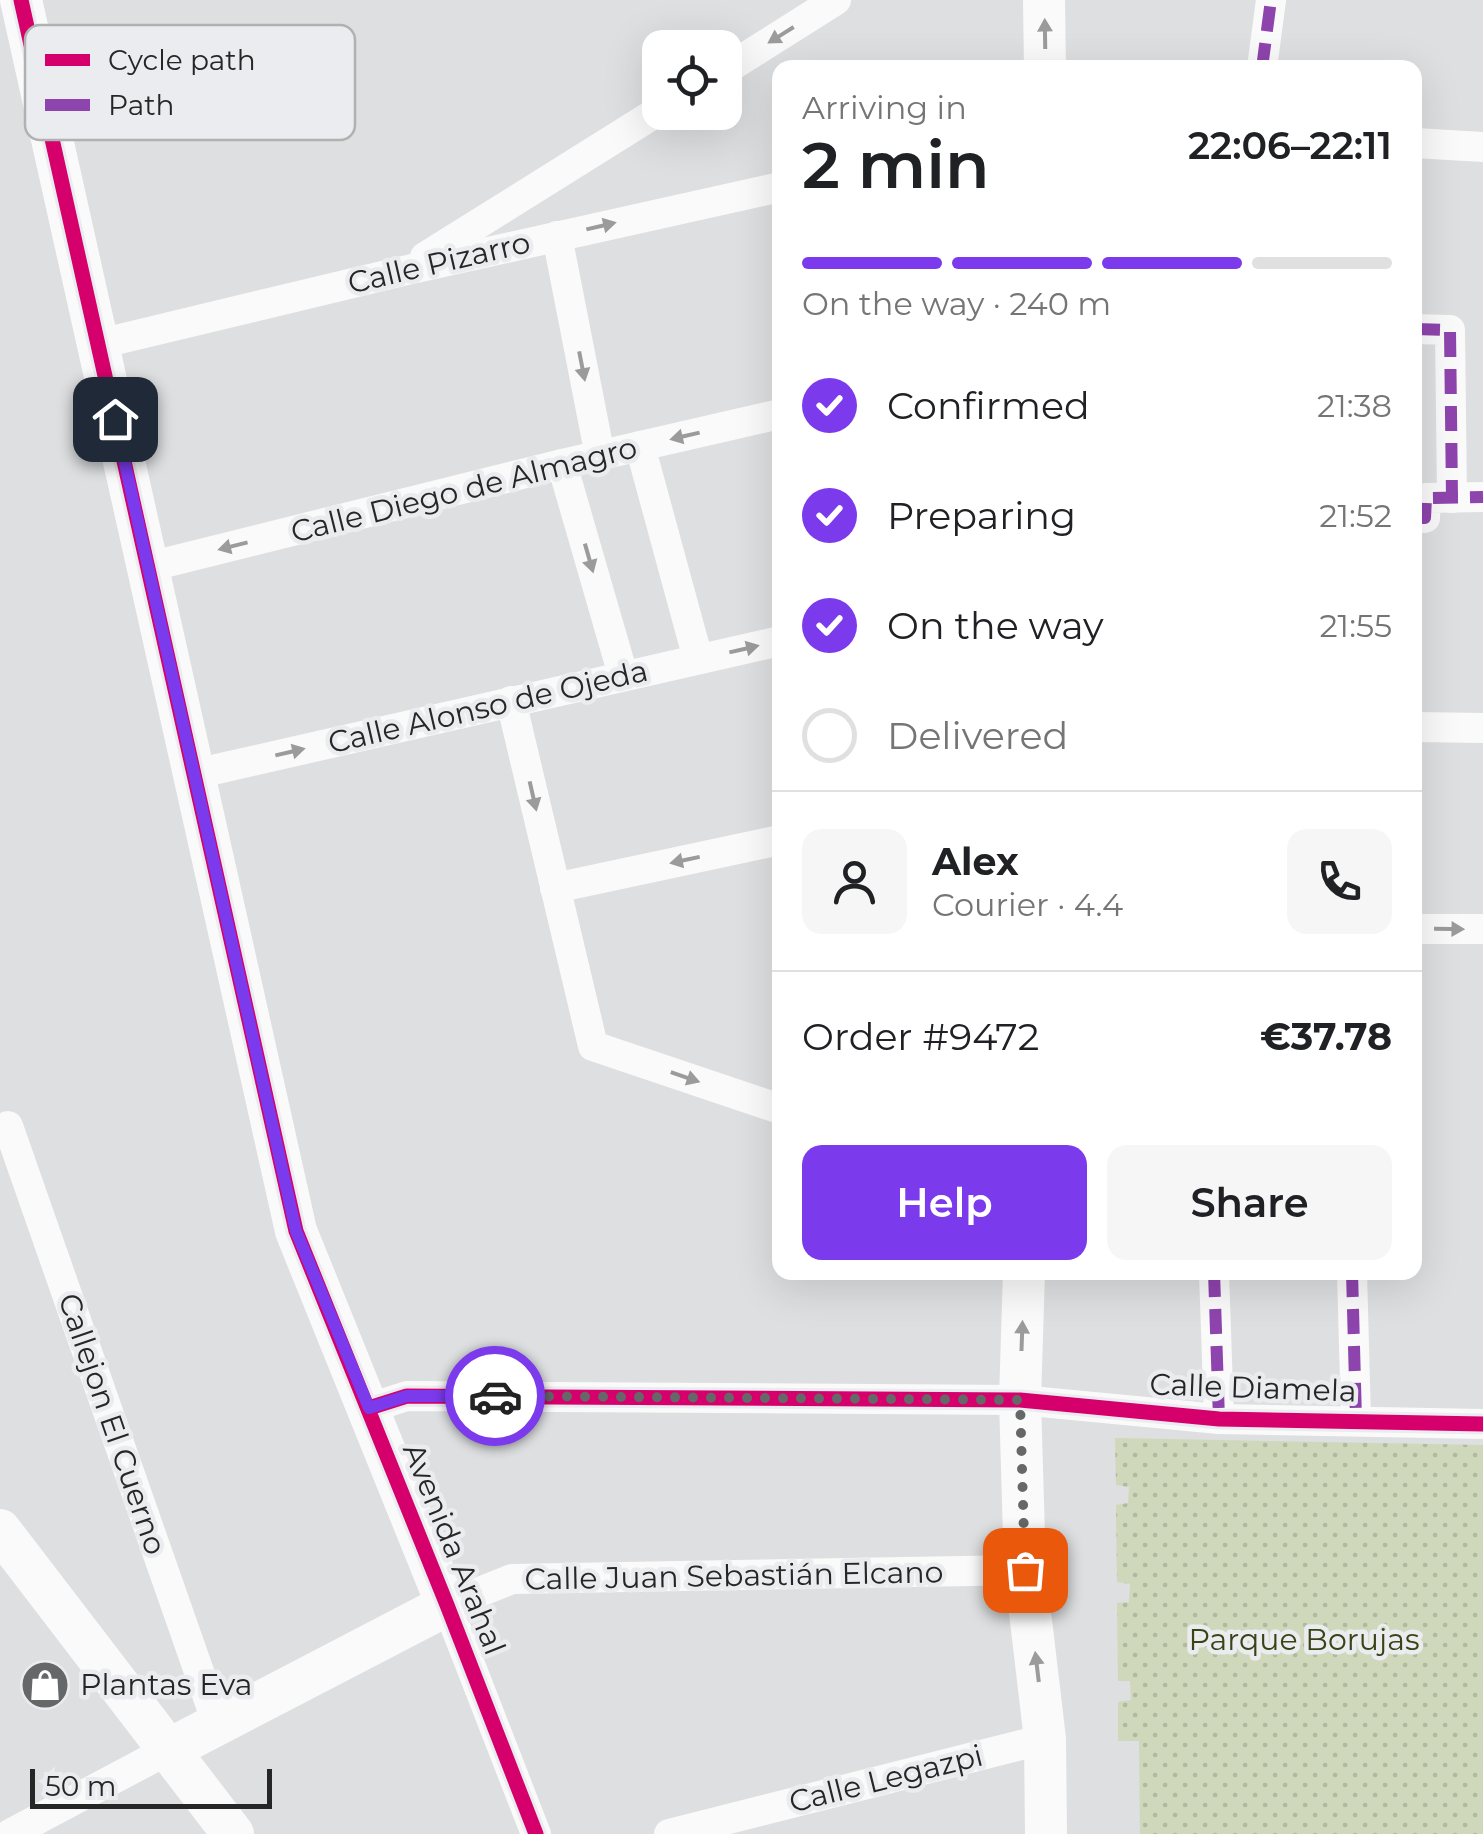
<!DOCTYPE html>
<meta charset="utf-8">
<style>
body{margin:0;font-family:Montserrat,sans-serif;background:#f6f6f6;color:#202124;height:100vh;display:flex;flex-direction:column;font-size:38px;white-space:nowrap}
*{box-sizing:border-box;margin:0}
p{font-size:32px;color:#757577}
.icon{flex:none;width:55px;height:55px;fill:none;stroke:currentColor;stroke-width:2;stroke-linecap:round;stroke-linejoin:round}
.map{position:relative;flex:1;overflow:hidden}
.sheet{position:absolute;left:772px;top:60px;width:650px;height:1220px;display:flex;flex-direction:column;background:#fff;border-radius:20px;box-shadow:0 10px 40px #0002}
.sheet>*{flex:none}
.buttons{position:absolute;left:642px;top:30px;display:grid;gap:20px}
.buttons a{display:grid;place-items:center;width:100px;height:100px;border-radius:20px;background:#fff;box-shadow:0 10px 40px #0002;font-size:50px}
.scale{position:absolute;left:30px;bottom:25px;width:242px;box-sizing:border-box;padding-left:10px;border:5px solid #262627;border-top:0;font-size:28px;line-height:35px;white-space:nowrap;color:#262627;-webkit-text-stroke:8px #ebecef;paint-order:stroke}
.pin{position:absolute;display:grid;place-items:center;width:85px;height:85px;color:#fff;margin:-42px;border-radius:20px;box-shadow:0 5px 15px #0006}
.courier{position:absolute;display:grid;place-items:center;width:100px;height:100px;margin:-50px;border:8px solid #7c3aed;border-radius:50%;background:#fff;color:#222;box-shadow:0 2px 12px #0007}
.overview em{font-style:normal;font-weight:600}
.overview div{display:flex;flex-direction:column-reverse}
.overview{display:flex;align-items:center;justify-content:space-between;height:170px;padding:0 30px}
h1{font-size:65px;font-weight:600;line-height:75px}
.bar{display:grid;grid-template-columns:repeat(4,1fr);gap:15px 10px;align-content:center;height:120px;padding:0 30px}
.bar i{height:12px;border-radius:8px;background:#e0e0e0}
.bar .current{background:#7c3aed}
.bar p{grid-column:span 4}
.line{display:flex;align-items:center;gap:25px;padding:0 30px;border-top:2px solid #e0e0e0}
.line div{flex:1}
.round{display:grid;place-items:center;flex:none;width:105px;height:105px;border-radius:20px;background:#f6f6f6}
ol{padding:0 30px;list-style:none}
li{display:flex;align-items:center;gap:30px;height:110px}
li p{margin-inline-start:auto}
li .icon{padding:10px;border-radius:50%;background:#7c3aed;color:#fff;stroke-width:4}
li:last-child{color:#757577}
li i{width:55px;height:55px;border:5px solid #e0e0e0;border-radius:50%}
.action{display:flex;gap:20px;margin-top:auto;padding:20px 30px}
.action a{flex:1;height:115px;border-radius:20px;background:#7c3aed;color:#fff;font-size:40px;font-weight:600;line-height:115px;text-align:center}
.action a+a{background:#f6f6f6;color:#202124}
.map>svg:first-child{display:block}
.park{fill:url(#park-dots)}
.lines{fill:none;stroke-linecap:round;stroke-linejoin:round}
.street{stroke:#fafafa;stroke-width:30}
.secondary{stroke:#fafafa;stroke-width:42}
.quiet{stroke:#8e44ad;stroke-width:12;stroke-dasharray:25 12;stroke-linecap:butt}
.cycleway-casing{stroke:#ebecef;stroke-width:21}
.cycleway{stroke:#d6006c;stroke-width:15}
.oneway{fill:#9b9b9b}
.done{stroke:#666768;stroke-width:10;stroke-dasharray:0 18}
.route{stroke:#7c3aed;stroke-width:12}
.labels{text-anchor:middle;stroke-width:9;stroke-linejoin:round;paint-order:stroke}
.street-label{font-size:30px;fill:#262627;stroke:#ebecef}
.park-label{font-size:30px;fill:#384416;stroke:#ebecef}
.poi-label{font-size:30px;fill:#262627;stroke:#ebecef;text-anchor:start}
.key{fill:#ebecef;stroke:#b0b1b3;stroke-width:2.5}
.key-label{font-size:28px;fill:#262627}
</style>
<div class="map">
<svg width="1483" height="1834" viewBox="0 0 1483 1834">
<defs>
<pattern id="park-dots" width="8" height="8" patternUnits="userSpaceOnUse" patternTransform="scale(2.5)"><rect width="8" height="8" fill="#cfd8bb"/><path d="M2 2h.1M6 6h.1" fill="none" stroke="#b2b9a1" stroke-width="1.8" stroke-linecap="round"/></pattern>
</defs>
<rect width="100%" height="100%" fill="#dedfe0"/>
<path class="park" d="M1115,1438L1483,1445V1834H1140L1139,1741H1118V1702L1131,1700L1130,1681H1118L1117,1603L1129,1602L1130,1584L1117,1582L1116,1505L1128,1503L1129,1487L1116,1485Z"/>
<g class="lines">
<g class="street">
<path d="M1262,68L1271,0"/>
<path d="M725,70L836,0"/>
<path d="M1415,143L1483,147"/>
<path d="M557,236L600,456"/>
<path d="M425,257L660,110"/>
<path d="M1415,329L1450,330L1452,498"/>
<path d="M99,344L403,271L780,187"/>
<path d="M640,446L698,659"/>
<path d="M562,464L623,675"/>
<path d="M1415,518H1425L1426,498L1483,497"/>
<path d="M148,567L562,464L780,414"/>
<path d="M511,701L593,1046L780,1109"/>
<path d="M1415,727L1483,728"/>
<path d="M195,774L780,641"/>
<path d="M555,888L780,840"/>
<path d="M1415,929H1483"/>
<path d="M8,1126L217,1723"/>
<path d="M1214,1272L1219,1419"/>
<path d="M1352,1272L1356,1420"/>
<path d="M369,1408L407,1396L1020,1400L1219,1419L1483,1424"/>
<path d="M10,1834L168,1750"/>
<path d="M536,1834L447,1605L512,1579L1025,1570"/>
<path d="M669,1834L1045,1739"/>
</g>
<g class="secondary">
<path d="M21,0L296,1231L447,1605L168,1750"/>
<path d="M1044,0L1045,68"/>
<path d="M1024,1272L1020,1400L1025,1570L1045,1739L1046,1834"/>
<path d="M0,1530L233,1834"/>
</g>
<g class="quiet">
<path d="M1262,68L1271,0"/>
<path d="M1415,329L1450,330L1452,498"/>
<path d="M1415,518H1425L1426,498L1483,497"/>
<path d="M1214,1272L1219,1419"/>
<path d="M1352,1272L1356,1420"/>
</g>
<g class="cycleway-casing">
<g id="cycleway">
<path d="M21,0L296,1231L447,1605L536,1834"/>
<path d="M369,1408L407,1396L1020,1400L1219,1419L1483,1424"/>
</g>
</g>
<use href="#cycleway" class="cycleway"/>
</g>
<defs><path id="oneway-solid" d="M-6-.8H1V-3.2L6.5 0L1 3.2V.8H-6Z" transform="scale(2.5)"/></defs>
<g class="oneway">
<use href="#oneway-solid" transform="translate(1045 34) rotate(-91)"/>
<use href="#oneway-solid" transform="translate(781 35) rotate(148)"/>
<use href="#oneway-solid" transform="translate(601 226) rotate(-13)"/>
<use href="#oneway-solid" transform="translate(582 366) rotate(79)"/>
<use href="#oneway-solid" transform="translate(685 436) rotate(167)"/>
<use href="#oneway-solid" transform="translate(233 546) rotate(166)"/>
<use href="#oneway-solid" transform="translate(589 558) rotate(74)"/>
<use href="#oneway-solid" transform="translate(744 649) rotate(-13)"/>
<use href="#oneway-solid" transform="translate(290 752) rotate(-13)"/>
<use href="#oneway-solid" transform="translate(533 796) rotate(77)"/>
<use href="#oneway-solid" transform="translate(685 860) rotate(168)"/>
<use href="#oneway-solid" transform="translate(1449 929) rotate(1)"/>
<use href="#oneway-solid" transform="translate(685 1077) rotate(19)"/>
<use href="#oneway-solid" transform="translate(1022 1336) rotate(-88)"/>
<use href="#oneway-solid" transform="translate(1037 1667) rotate(-97)"/>
</g>
<g class="lines">
<path class="done" d="M495,1396L1020,1400L1025,1570"/>
<path class="route" d="M115,419L296,1231L369,1408L407,1396H495"/>
</g>
<defs>
<g id="shop-disc" transform="scale(2.5)"><circle r="9.5" fill="#666768" stroke="#ebecef"/><path d="M-5-2.5h2.3a2.7 3.5 0 0 1 5.4 0H5L5.5 6h-11ZM-1.5-2.5h3a1.5 2.3 0 0 0-3 0Z" fill="#fff"/></g>
</defs>
<g fill-rule="evenodd">
<use href="#shop-disc" x="45" y="1685"/>
</g>
<g class="labels">
<g class="street-label">
<text transform="translate(439 263) rotate(-13)" y="10">Calle Pizarro</text>
<text transform="translate(464 490) rotate(-14)" y="10">Calle Diego de Almagro</text>
<text transform="translate(488 707) rotate(-13)" y="10">Calle Alonso de Ojeda</text>
<text transform="translate(1253 1388) rotate(2)" y="10">Calle Diamela</text>
<text transform="translate(112 1424) rotate(71)" y="10">Callejon El Cuerno</text>
<text transform="translate(454 1549) rotate(68)" y="10">Avenida Arahal</text>
<text transform="translate(734 1576) rotate(-1)" y="10">Calle Juan Sebastián Elcano</text>
<text transform="translate(886 1779) rotate(-14)" y="10">Calle Legazpi</text>
</g>
<g class="park-label">
<text x="1304" y="1650">Parque Borujas</text>
</g>
<g class="poi-label">
<text x="80" y="1695">Plantas Eva</text>
</g>
</g>
<rect x="25" y="25" width="330" height="115" rx="15" class="key"/>
<rect x="45" y="54" width="45" height="12" fill="#d6006c"/>
<rect x="45" y="99" width="45" height="12" fill="#8e44ad"/>
<g class="key-label">
<text x="108" y="70">Cycle path</text>
<text x="108" y="115">Path</text>
</g>
</svg>
<div class="buttons">
<a><svg class="icon" aria-label="locate" viewBox="0 0 24 24"><circle cx="12" cy="12" r="6"/><path d="M12 2v4M12 18v4M2 12h4M18 12h4"/></svg></a>
</div>
<div class="scale">50 m</div>
<div class="pin" style="left:1025px;top:1570px;background:#ea580c"><svg class="icon" aria-label="bag" viewBox="0 0 24 24"><path d="M5 8h14l-1 12H6zM9 8a3 3 0 0 1 6 0"/></svg></div>
<div class="pin" style="left:115px;top:419px;background:#1f2937"><svg class="icon" aria-label="home" viewBox="0 0 24 24"><path d="M3 11l9-7 9 7M6 9v11h12V9"/></svg></div>
<div class="courier" style="left:495px;top:1396px"><svg class="icon" aria-label="car" viewBox="0 0 24 24"><path d="M5 17H2v-5l4-1 3-4h7l3 4 3 1v5h-3M9 17h6M6 11h13"/><circle cx="7" cy="17" r="2"/><circle cx="17" cy="17" r="2"/></svg></div>
<section class="sheet">
<div class="overview"><div><h1>2 min</h1><p>Arriving in</p></div><em>22:06–22:11</em></div>
<div class="bar"><i class="current"></i><i class="current"></i><i class="current"></i><i></i><p>On the way · 240 m</p></div>
<ol>
<li><svg class="icon" aria-label="check" viewBox="0 0 24 24"><path d="M5 12l5 5 9-10"/></svg>Confirmed<p>21:38</p></li>
<li><svg class="icon" aria-label="check" viewBox="0 0 24 24"><path d="M5 12l5 5 9-10"/></svg>Preparing<p>21:52</p></li>
<li><svg class="icon" aria-label="check" viewBox="0 0 24 24"><path d="M5 12l5 5 9-10"/></svg>On the way<p>21:55</p></li>
<li><i></i>Delivered</li>
</ol>
<div class="line" style="height:180px"><a class="round"><svg class="icon" aria-label="person" viewBox="0 0 24 24"><circle cx="12" cy="8" r="4"/><path d="M4 21q1-7 8-7t8 7"/></svg></a><div><b>Alex</b><p>Courier · 4.4</p></div><a class="round"><svg class="icon" aria-label="phone" viewBox="0 0 24 24"><path d="M5 4h4l2 5-3 2q2 4 5 5l2-3 5 2v4C11 20 4 13 5 4z"/></svg></a></div>
<div class="line" style="height:130px"><div>Order #9472</div><b>€37.78</b></div>
<div class="action"><a>Help</a><a>Share</a></div>
</section>
</div>
